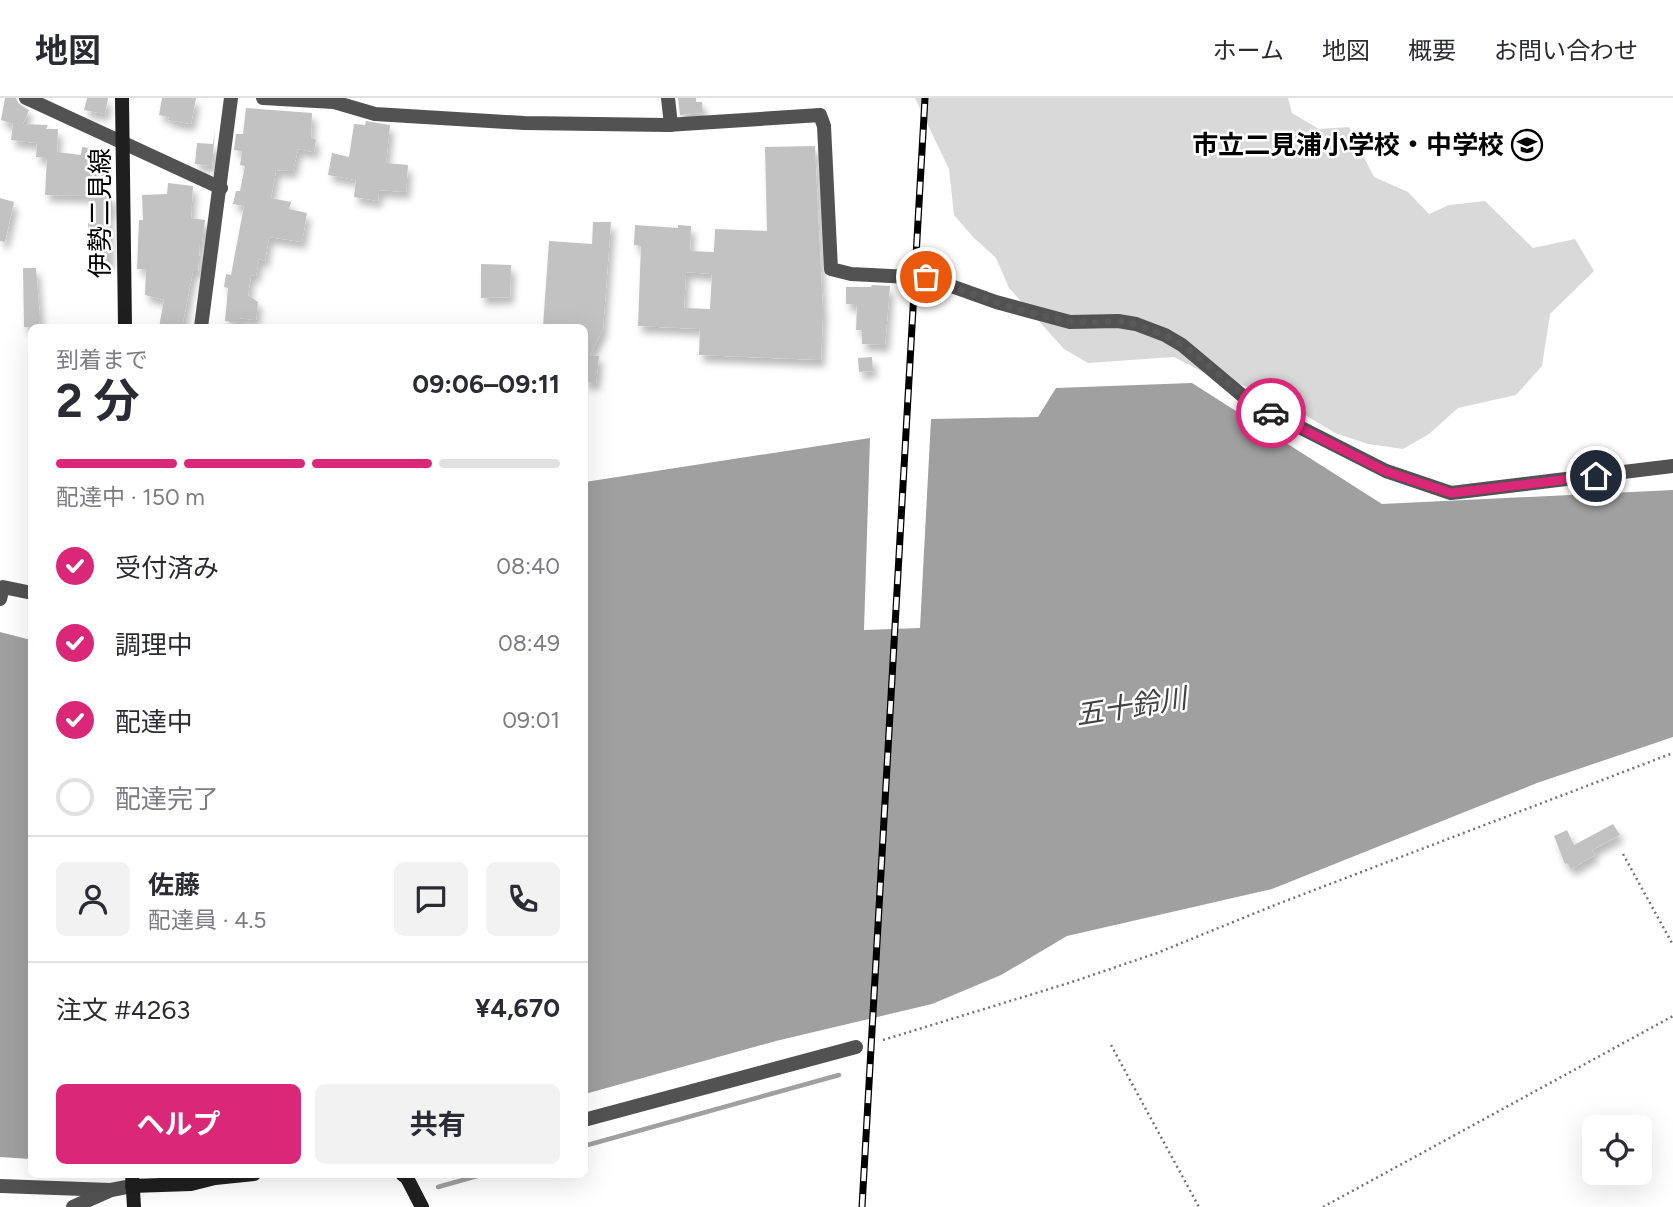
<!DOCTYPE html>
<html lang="ja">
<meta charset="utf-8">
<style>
body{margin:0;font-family:Figtree,"Noto Sans JP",sans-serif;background:#f2f2f3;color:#2b2b33;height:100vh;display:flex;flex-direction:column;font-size:26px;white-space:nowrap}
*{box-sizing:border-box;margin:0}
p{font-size:23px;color:#7c7c81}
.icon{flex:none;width:38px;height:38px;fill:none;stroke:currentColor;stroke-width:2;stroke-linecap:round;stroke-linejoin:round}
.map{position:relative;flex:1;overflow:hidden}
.drawer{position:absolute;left:28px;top:226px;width:560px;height:854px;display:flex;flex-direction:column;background:#fff;border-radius:10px;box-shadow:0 7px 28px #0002}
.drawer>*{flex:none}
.buttons{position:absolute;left:1582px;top:1017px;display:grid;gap:14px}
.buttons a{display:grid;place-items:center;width:70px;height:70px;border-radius:10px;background:#fff;box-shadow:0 7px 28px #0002;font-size:35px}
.pin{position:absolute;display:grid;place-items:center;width:60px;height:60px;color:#fff;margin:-30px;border:4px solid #fff;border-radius:50%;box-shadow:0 2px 7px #0007}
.courier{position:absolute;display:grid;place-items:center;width:70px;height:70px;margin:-35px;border:5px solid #db2777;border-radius:50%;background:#fff;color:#222;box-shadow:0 2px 9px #0007}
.summary em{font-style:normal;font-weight:700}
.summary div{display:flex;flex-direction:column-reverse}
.summary{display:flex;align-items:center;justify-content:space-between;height:119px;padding:0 28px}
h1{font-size:46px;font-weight:700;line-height:52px}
.bar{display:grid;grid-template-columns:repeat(4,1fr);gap:10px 7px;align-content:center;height:84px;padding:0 28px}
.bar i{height:9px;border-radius:5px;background:#e1e1e2}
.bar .selected{background:#db2777}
.bar p{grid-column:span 4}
.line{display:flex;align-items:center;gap:18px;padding:0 28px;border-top:2px solid #e1e1e2}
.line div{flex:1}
.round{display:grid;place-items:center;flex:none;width:74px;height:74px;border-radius:10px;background:#f2f2f3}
ol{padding:0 28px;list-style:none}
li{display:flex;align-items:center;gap:21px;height:77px}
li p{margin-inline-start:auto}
li .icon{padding:7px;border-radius:50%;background:#db2777;color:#fff;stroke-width:4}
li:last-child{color:#7c7c81}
li i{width:38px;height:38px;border:4px solid #e1e1e2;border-radius:50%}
.primary-button{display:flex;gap:14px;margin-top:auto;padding:14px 28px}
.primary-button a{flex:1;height:80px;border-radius:10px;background:#db2777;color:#fff;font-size:28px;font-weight:700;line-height:80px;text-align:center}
.primary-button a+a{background:#f2f2f3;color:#2b2b33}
header{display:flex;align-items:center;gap:42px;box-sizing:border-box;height:98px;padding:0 35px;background:#fff;border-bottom:2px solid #e1e1e2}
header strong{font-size:33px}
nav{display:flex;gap:38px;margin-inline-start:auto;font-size:24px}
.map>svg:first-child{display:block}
.green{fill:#d9d9d9}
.water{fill:#a0a0a0}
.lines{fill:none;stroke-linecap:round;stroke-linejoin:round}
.stream{stroke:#a0a0a0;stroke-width:4.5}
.building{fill:#c2c2c2;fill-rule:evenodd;filter:url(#shadow)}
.path{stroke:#747474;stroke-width:2.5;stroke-dasharray:2 3.5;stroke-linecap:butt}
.minor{stroke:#525252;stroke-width:14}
.secondary{stroke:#1f1f1f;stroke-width:14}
.rail-casing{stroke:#000;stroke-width:7}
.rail{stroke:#fff;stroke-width:4.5;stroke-dasharray:13;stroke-linecap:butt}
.done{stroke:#595959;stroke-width:7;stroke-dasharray:0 12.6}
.route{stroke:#db2777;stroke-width:9}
.labels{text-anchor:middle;stroke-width:5;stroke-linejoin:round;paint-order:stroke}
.poi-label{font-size:26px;font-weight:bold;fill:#000;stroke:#fff;text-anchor:end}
.street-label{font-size:26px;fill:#000;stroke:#fff}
.water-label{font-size:28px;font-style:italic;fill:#414141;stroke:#fff}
</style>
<header>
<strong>地図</strong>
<nav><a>ホーム</a><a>地図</a><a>概要</a><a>お問い合わせ</a></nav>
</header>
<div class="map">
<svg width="1673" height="1109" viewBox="0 0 1673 1109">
<defs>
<filter id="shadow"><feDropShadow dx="4" dy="7" stdDeviation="3.5" flood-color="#0004"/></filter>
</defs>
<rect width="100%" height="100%" fill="#fff"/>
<path class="green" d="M915,0H1288L1292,15L1319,31L1349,29L1374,79L1408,94L1429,116L1449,107L1485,103L1533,150L1575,141L1594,173L1550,216L1542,268L1516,297L1458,310L1429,336L1403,351L1368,346L1335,335L1274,298L1203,274L1174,259L1088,265L1064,251L1009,190L996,160L973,139L954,117L949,71Z"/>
<g class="water">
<path d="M1192,285L1382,406L1673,392V639L1537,685L1272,791L1067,838L1001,877L932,906L776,943L585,996V384L870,340L864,532L920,530L931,321L1038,319L1056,290Z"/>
<path d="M0,534L31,542V1061L0,1059Z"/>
</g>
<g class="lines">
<g class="stream">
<path d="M584,1048L839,977"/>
<path d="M438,1089L484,1076"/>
</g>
</g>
<g class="building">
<path d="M5,0H16L19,6L29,12L23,26L48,27L46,31H58L57,54L81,57L82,49L104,52L102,68H98L97,98L112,97V114H109L110,165H91L88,125H96L95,98L45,97L47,60L36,59L37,45L11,42L13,26L1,22Z"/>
<path d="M87,0H108L105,16L84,12Z"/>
<path d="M162,0H196L191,26L168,22L169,19L159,17Z"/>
<path d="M678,0H696V4H702L703,15L680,17Z"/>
<path d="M246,10L312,15L311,40L316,41L314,54L298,51L293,73L276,72L271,100L291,104L289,111L307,115L302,144L269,139L265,163L259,161L256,178L251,177L248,197L258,204L256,222L239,220V225L225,223L228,190L224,189L226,176L231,177L244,108L233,106L236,93H240L245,68L240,67L242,53L234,52L236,36H243Z"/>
<path d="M366,23L390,27L386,65L408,67L406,94L379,92L378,103L354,99L356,82L328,77L332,55L349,59L354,26L365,27Z"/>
<path d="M215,33L212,68L195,66L197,45L213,46Z"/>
<path d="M815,48L823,216L821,262L699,257L700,231L638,228L641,148L634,147L635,127L678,130V127L691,128L690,153L714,154L715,131L767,133L765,49ZM686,174L712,176L710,211L684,210Z"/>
<path d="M168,85L193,88L191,120L205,122L202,144H200L198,173H193L182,229H159L164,202L145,197L146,171H137L139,122H143L142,97L167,96Z"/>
<path d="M0,100L14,104L5,144L0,143Z"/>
<path d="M593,124H611L603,231L590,257L599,258L596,285L584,284V229H543L549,143L592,146Z"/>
<path d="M481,166L511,167L510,199L481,200Z"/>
<path d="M23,170H36L40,220L39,228L35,229H24Z"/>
<path d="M872,187L890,188L885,247L862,246V232H856L857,207L846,206V189H871Z"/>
<path d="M872,259L873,273L859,274L858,260Z"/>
<path d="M1613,726L1620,737L1592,752L1595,757L1571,771L1567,765L1565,766L1554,738L1567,732L1574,747Z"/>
</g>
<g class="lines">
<g class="path">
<path d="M1623,756L1673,847"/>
<path d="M883,942L1072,884L1157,855L1275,807L1673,655"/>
<path d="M1111,947L1199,1109"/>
<path d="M1323,1109L1673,918"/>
</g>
<g class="minor">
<path d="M26,0L221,90"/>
<path d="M263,0L334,4L375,16L524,25L667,27L820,17L824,28L831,171L851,176L910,179"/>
<path d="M668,0L671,27"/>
<path d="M926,179L996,204L1070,224L1118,223L1136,226L1165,237L1182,247L1250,304L1386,373L1451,395L1673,368"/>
<path d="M201,229L231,0"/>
<path d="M0,501L3,489L32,495"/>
<path d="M584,1022L856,949"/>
<path d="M0,1088L111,1092"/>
<path d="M73,1109L111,1092L132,1088"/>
</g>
<g class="secondary">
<path d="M122,0L125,229"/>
<path d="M132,1076L134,1109"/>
<path d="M402,1076L407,1080L422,1109"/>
<path d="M132,1088L191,1086L215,1080L254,1076"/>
</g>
<g class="rail-casing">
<path id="rail" d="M862,1109L925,0"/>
</g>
<use href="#rail" class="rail"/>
</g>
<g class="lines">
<path class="done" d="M926,179C971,195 1021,216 1069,223C1084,226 1101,223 1117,223C1133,224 1148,231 1163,237C1204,254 1231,295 1271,315"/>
<path class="route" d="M1271,315L1385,373L1451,395L1596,378"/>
</g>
<defs>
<g id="school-ring" transform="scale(1.575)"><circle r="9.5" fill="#fff" stroke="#000" stroke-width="1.5"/><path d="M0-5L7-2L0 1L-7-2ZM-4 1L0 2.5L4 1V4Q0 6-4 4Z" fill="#000"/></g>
</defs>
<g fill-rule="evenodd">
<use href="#school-ring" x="1527" y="47"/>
</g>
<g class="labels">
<g class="poi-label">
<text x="1504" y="56">市立二見浦小学校・中学校</text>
</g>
<g class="street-label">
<text transform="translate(100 115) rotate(-90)" y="9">伊勢二見線</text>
</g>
<g class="water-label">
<text transform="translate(1131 608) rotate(-9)" y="10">五十鈴川</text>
</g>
</g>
</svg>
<div class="buttons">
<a><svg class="icon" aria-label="locate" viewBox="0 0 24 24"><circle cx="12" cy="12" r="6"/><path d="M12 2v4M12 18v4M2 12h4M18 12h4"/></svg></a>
</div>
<div class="pin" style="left:926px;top:179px;background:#ea580c"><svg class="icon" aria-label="bag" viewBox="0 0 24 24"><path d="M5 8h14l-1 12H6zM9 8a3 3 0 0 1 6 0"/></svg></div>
<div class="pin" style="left:1596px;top:378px;background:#1f2937"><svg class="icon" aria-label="home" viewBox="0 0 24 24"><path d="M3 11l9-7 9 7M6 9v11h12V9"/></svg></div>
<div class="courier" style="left:1271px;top:315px"><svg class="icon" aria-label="car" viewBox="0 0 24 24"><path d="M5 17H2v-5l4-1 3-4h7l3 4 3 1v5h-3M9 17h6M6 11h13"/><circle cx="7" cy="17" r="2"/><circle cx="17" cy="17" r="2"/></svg></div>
<section class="drawer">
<div class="summary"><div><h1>2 分</h1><p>到着まで</p></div><em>09:06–09:11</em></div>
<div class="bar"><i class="selected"></i><i class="selected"></i><i class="selected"></i><i></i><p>配達中 · 150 m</p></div>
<ol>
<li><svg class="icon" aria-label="check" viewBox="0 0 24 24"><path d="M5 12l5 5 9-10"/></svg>受付済み<p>08:40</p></li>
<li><svg class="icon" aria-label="check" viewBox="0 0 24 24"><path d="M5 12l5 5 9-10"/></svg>調理中<p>08:49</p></li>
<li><svg class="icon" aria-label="check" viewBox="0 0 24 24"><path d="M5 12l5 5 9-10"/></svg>配達中<p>09:01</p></li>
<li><i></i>配達完了</li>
</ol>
<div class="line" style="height:126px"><a class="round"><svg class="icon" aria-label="person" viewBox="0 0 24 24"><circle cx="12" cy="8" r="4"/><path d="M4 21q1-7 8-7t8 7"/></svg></a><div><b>佐藤</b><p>配達員 · 4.5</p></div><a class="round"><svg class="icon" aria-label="chat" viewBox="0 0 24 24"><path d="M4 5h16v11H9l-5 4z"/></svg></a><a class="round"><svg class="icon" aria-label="phone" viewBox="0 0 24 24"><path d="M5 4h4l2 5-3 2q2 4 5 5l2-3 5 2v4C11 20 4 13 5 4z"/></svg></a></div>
<div class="line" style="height:91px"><div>注文 #4263</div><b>¥4,670</b></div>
<div class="primary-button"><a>ヘルプ</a><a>共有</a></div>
</section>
</div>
